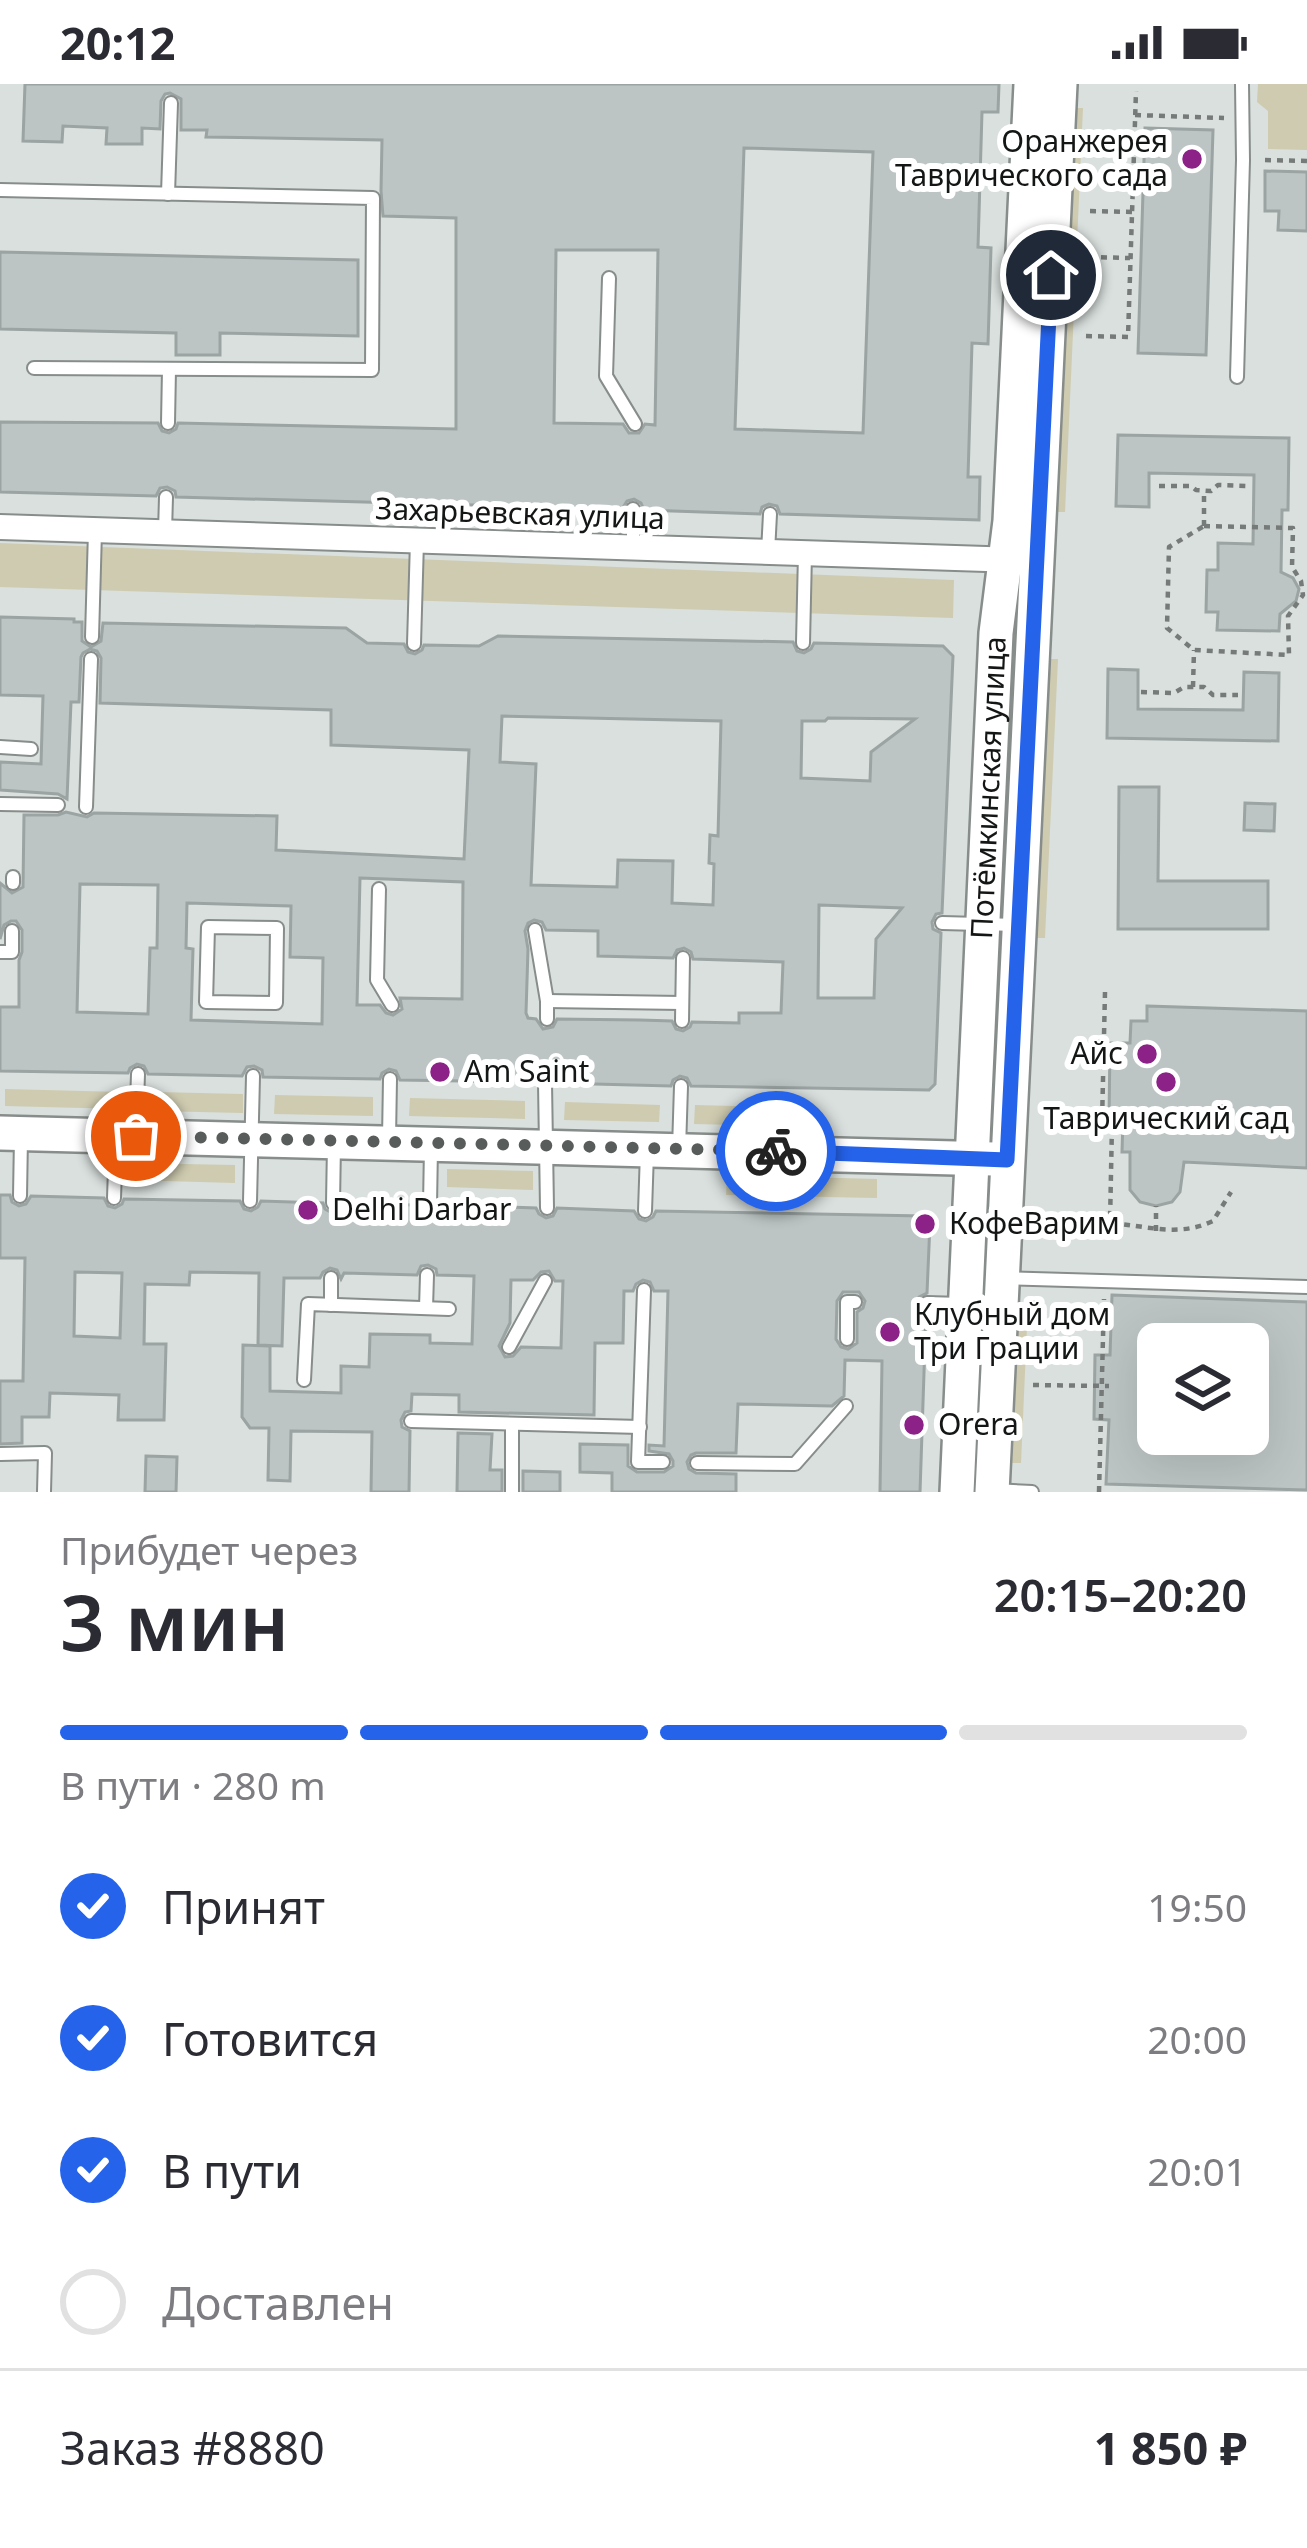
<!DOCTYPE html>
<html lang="ru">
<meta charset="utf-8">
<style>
body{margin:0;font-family:"Noto Sans",sans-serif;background:#f2f2f3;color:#2b2b33;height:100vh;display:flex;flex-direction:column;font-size:45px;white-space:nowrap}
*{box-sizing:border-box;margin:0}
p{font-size:39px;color:#7c7c81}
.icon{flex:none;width:66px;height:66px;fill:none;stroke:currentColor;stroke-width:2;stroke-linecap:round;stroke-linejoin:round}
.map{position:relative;height:1408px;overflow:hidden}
.sheet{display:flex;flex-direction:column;background:#fff;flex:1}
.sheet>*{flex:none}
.fabs{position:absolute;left:1137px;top:1239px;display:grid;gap:24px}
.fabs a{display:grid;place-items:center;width:132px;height:132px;border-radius:18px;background:#fff;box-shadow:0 12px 48px #0002;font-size:60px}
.pin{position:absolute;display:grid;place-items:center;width:102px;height:102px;color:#fff;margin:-51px;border:6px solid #fff;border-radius:50%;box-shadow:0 3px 12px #0007}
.courier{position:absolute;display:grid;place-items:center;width:120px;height:120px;margin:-60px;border:9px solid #2563eb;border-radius:50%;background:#fff;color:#222;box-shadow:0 3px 15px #0007}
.overview em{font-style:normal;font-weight:600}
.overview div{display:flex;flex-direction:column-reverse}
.overview{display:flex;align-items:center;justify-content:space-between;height:204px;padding:0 60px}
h1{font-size:78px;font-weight:600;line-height:90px}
.bar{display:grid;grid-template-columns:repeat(4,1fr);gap:18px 12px;align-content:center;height:144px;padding:0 60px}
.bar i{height:15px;border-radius:9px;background:#e1e1e2}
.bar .on{background:#2563eb}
.bar p{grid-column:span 4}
.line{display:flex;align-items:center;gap:30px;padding:0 60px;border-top:3px solid #e1e1e2}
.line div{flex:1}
ol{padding:0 60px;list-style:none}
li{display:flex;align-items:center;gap:36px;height:132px}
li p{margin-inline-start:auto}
li .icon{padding:12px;border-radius:50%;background:#2563eb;color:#fff;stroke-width:4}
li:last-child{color:#7c7c81}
li i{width:66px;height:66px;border:6px solid #e1e1e2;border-radius:50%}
.status{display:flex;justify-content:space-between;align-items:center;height:84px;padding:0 60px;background:#fff;direction:ltr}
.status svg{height:33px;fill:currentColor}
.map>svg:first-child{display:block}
.green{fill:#cecbb0}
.building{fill:#bcc4c4;stroke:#9ba3a3;stroke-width:3;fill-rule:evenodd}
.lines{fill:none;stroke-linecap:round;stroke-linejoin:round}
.lane-casing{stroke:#878d8a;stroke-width:16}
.street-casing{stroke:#878d8a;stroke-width:28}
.secondary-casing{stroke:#878d8a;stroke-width:38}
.path{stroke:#767b79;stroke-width:4.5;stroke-dasharray:6 6;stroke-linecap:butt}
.lane{stroke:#fff;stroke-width:12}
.street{stroke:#fff;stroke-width:24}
.secondary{stroke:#fff;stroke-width:33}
.done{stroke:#585d5b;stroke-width:12;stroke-dasharray:0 21.6}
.route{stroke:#2563eb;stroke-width:15}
.poi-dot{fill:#8c2287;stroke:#fff;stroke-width:4.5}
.labels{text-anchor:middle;stroke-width:12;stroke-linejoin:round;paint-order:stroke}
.poi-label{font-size:30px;fill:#131615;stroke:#fff;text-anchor:start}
.street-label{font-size:30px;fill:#131615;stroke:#fff}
</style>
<div class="status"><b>20:12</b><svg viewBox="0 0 49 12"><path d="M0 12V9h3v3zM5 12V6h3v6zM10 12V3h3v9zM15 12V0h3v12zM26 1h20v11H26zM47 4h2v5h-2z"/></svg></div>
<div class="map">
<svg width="1307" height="1408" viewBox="0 0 1307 1408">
<rect width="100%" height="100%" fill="#d9e0dd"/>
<g class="green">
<path d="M1258,0H1307V66L1268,65V27L1257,18Z"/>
<path d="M1074,24H1083L1065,428H1055Z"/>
<path d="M0,459L954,496L953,534L0,503Z"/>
<path d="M1049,575H1058L1045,854H1036Z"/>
<path d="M5,1005L122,1008L121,1025L5,1022Z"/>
<path d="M157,1008L243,1010V1029L156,1027Z"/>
<path d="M275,1011L373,1013V1032L274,1030Z"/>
<path d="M410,1014L525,1017V1035L409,1032Z"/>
<path d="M565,1018L660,1021L659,1038L564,1036Z"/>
<path d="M695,1021L818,1024V1043L694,1040Z"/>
<path d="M130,1079L235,1081V1099L130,1096Z"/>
<path d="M447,1085L533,1087V1106L447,1103Z"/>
<path d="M727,1091L877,1095V1114L726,1111Z"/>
<path d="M1019,1219L1028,1220L1021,1379H1012Z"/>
</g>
<g class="building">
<path d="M25,0H999L998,28H982L978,163L991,164L988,260L972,259L968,393H980L979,436L780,430L777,422L769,420L762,423L760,430L644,426L641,419L634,415L627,417L622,425L176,413L175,407L167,403L160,404L156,412L0,408V338L158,339L162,347L169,349L176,345L178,339L456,345V134L383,132L381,107L382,56L206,53L207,46H181V15L170,9L165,10L161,17L160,45L142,44V60H106L107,44L63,42L62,58L23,57ZM744,64L873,68L863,349L735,345ZM556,166H658L655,341L645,340L639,349H629L623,340L554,339Z"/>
<path d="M1145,44L1213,46L1206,271L1138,269Z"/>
<path d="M1265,87L1307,88V147L1278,146L1279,127H1265Z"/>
<path d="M0,168L358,176V252L220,249V271H176V249L0,245Z"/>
<path d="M1118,351L1289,354L1288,426H1282L1281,488L1293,494L1299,505L1296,517L1280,530L1279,547L1217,546L1218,528H1206L1207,486H1218V459L1253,460L1254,391L1149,389V423L1116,422Z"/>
<path d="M0,533L74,535V538H82V557L91,563L101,557L103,539L346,544L367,559L404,560L408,568L415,570L422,566L424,561L479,562L498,552L793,558L797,567L804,569L811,565L814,559L943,562L953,572L942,829L936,830L932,838L933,845L941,849L935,1000L929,1006L691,1002L687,994L680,992L673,996L671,1002L556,999L553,993L546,989L539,991L535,998L400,996L396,987L389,985L382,989L380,995L313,994L263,993L262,986L254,982L247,983L242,992L148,990L144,982L137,980L130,984L128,989L0,987V923H19V876L22,868V846L16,837H11L4,841L0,855V799L12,809L23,803L24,731H58L66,728L87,733L94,729L277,732L276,766L464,775L469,666L331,661V626L100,619L101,574L97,567L90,565L83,569L81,573L79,618H71L67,715L58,710L0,706V678L41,680L43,612L0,611ZM502,632L721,637L718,752L710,751L709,779L714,780L713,821L672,819L673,777L618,776L617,803L531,801L536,680L500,678ZM828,634L915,635L871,668L870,697L801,694L802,637H825ZM360,794L463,798L462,915L400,914L402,925L393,931L386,929L380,921H357ZM80,800L158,801L157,864H150L148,930L77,928ZM187,819L291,822L290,873L323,874L322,940L191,936L193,865L186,864ZM819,821L902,824L876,855L874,914H818ZM534,836L542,838L546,846L598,847V872L673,874L677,866L684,864L691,868L693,875L783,878L781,929H739V939L692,938L690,943L683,947L676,945L672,937L640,936L557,935L553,943L543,945L536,935L528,934L526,929L528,865L525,847L528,839Z"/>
<path d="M1108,585L1138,586V625L1243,626L1244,588L1279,589L1278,657L1107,654Z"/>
<path d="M1119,703H1159L1158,797H1268V845H1118Z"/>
<path d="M1245,719L1275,720L1274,747L1244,746Z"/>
<path d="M1147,922L1307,927V1084L1184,1078L1180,1108L1172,1118L1156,1122L1140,1118L1130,1106V1068H1122L1123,1035H1109L1110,959H1130L1131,937H1147Z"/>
<path d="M0,1111H10L12,1118L19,1122L26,1120L31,1112L104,1114L108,1122L115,1124L122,1120L124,1115L240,1117L244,1125L251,1127L258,1123L261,1117L323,1119L325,1125L332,1129L339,1127L343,1120L420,1121L422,1127L429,1131L436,1129L440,1122H475L536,1124L539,1130L546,1134L553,1132L557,1124L634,1127L639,1135L646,1137L653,1133L656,1127L924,1132L930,1139L927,1209L919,1213L917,1220L921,1227L926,1229L920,1408H880L882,1277L845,1276L844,1312L832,1322L738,1320L736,1369H696L691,1371L687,1378L689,1385L696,1389L736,1390V1408H612V1389L580,1388V1360L628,1361V1382L637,1388H664L673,1382V1377L669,1370L649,1367V1361L664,1362L668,1207H654L650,1198L643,1196L636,1200L633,1207H624L623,1259H595L594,1331L459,1328V1311L412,1310L411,1327L405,1328L401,1336L402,1343L410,1347L409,1408H371L372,1348L291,1347L290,1397L268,1396L269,1344H250L242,1333L243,1261L270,1262V1307L341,1309V1282L369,1283L370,1250L430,1251V1259L472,1260L474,1192L437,1191L436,1185L428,1181L421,1182L417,1191L344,1189L341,1195L337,1186L330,1184L323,1188L320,1194H284L282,1262L258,1261L259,1189L190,1188L189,1201L145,1200L144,1260H166L164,1336H118L119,1311L50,1309L49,1333H22V1359L0,1360V1297H23L25,1174H0ZM549,1187L555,1197H563L561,1264L521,1263L513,1272L505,1273L499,1262L510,1239L511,1196H533L541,1188ZM75,1188L122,1189L120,1254L74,1252ZM843,1208H859L865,1217L863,1224L857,1228V1259L848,1265L841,1263L836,1255L837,1217Z"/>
<path d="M1112,1211L1307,1218V1406L1106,1400L1109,1336L1094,1335L1095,1271H1110ZM1158,1260H1248V1350H1158Z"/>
<path d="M458,1349L492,1350L490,1386H502V1408H457Z"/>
<path d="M146,1372L177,1373L176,1408H145Z"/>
<path d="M523,1387L560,1388V1408H523Z"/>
</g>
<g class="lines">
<g class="lane-casing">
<g id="lane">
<path d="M0,106L373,114L372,286L34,284"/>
<path d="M168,110L171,19"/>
<path d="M609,194L606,292L635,340"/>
<path d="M1237,293L1243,76L1242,0"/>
<path d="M168,339L169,285"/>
<path d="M165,448L166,413"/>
<path d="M633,463V425"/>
<path d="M768,468L770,430"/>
<path d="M92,553L95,447"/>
<path d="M803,559L805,469"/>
<path d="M414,560L417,457"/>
<path d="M0,663L31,665"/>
<path d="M0,720L58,721"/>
<path d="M86,723L91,575"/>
<path d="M13,799V793"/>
<path d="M379,805L377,896L392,921"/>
<path d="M942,839L1017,841"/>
<path d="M208,843L277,844L276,919L206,918Z"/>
<path d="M535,846L547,917V935"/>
<path d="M0,868H12V847"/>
<path d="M547,917L682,919"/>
<path d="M682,937L683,874"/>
<path d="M545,999L547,1124"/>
<path d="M136,1048L138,990"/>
<path d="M389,1054L390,995"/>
<path d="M679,1065L681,1002"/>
<path d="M20,1112L21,1053"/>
<path d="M114,1114L116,1056"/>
<path d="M250,1117L253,992"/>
<path d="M333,1119L334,1060"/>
<path d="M430,1121L431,1063"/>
<path d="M645,1127L647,1068"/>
<path d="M1002,1194L1307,1203"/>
<path d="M644,1206L638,1378H663"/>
<path d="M927,1219L961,1220"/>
<path d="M331,1221V1194"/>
<path d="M426,1224L427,1191"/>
<path d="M847,1255V1218H855"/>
<path d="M509,1263L545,1197"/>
<path d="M304,1296L308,1220L449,1225"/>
<path d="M411,1337L640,1343"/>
<path d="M0,1370L45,1369L44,1408"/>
<path d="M697,1379L795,1380L846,1322"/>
<path d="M994,1406L1032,1408"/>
<path d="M512,1408V1340"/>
</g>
</g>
<g class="street-casing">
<path id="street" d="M0,443L1017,476"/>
</g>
<g class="secondary-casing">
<g id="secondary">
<path d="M0,1049L994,1075"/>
<path id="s1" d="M957,1408L996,549L1010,437L1031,0"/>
<path d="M992,1408L1060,0"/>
</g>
</g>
<g class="path">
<path d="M1135,31L1224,34"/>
<path d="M1265,76L1307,77"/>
<path d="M1090,127L1132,128"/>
<path d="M1089,173L1130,174"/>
<path d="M1086,252L1128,253L1136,7"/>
<path d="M1159,402H1191L1196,406L1211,407L1218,401L1248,402"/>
<path d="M1204,442L1293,444L1292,483L1301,497L1303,511L1288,532L1289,571L1194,566L1167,544L1169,463Z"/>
<path d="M1204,442V407"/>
<path d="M1193,603L1194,566"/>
<path d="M1141,608L1174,609L1184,603H1204L1213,611H1238"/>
<path d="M1105,908L1102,1039L1112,1040L1110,1139"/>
<path d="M1040,1138C1063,1139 1086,1137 1108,1139C1146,1141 1177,1154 1213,1137L1231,1108"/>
<path d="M1156,1147V1122"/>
<path d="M1033,1301L1109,1302"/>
<path d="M1099,1408L1104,1215"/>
</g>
<use href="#lane" class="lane"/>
<use href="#street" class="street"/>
<use href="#secondary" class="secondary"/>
</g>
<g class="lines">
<path class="done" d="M136,1052L776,1067"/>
<path class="route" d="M776,1067L1007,1076L1051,191"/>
</g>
<g class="poi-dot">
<circle cx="1192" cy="75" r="12"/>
<circle cx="1147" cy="970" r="12"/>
<circle cx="440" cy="988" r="12"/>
<circle cx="1166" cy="998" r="12"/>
<circle cx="308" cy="1126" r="12"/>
<circle cx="925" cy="1140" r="12"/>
<circle cx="890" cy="1248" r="12"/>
<circle cx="914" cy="1341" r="12"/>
</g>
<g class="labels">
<g class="poi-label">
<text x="1168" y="68" text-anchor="end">Оранжерея<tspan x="1168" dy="34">Таврического сада</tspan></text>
<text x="1123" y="980" text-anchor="end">Айс</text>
<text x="464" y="998">Am Saint</text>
<text x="1166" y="1045" text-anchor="middle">Таврический сад</text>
<text x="332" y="1136">Delhi Darbar</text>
<text x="949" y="1150">КофеВарим</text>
<text x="914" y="1241">Клубный дом<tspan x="914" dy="34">Три Грации</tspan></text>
<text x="938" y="1351">Orera</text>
</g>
<g class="street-label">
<text transform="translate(520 430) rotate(2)" y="10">Захарьевская улица</text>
<text dy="10" stroke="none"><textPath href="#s1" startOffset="705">Потёмкинская улица</textPath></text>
</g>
</g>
</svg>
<div class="fabs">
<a><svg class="icon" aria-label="layers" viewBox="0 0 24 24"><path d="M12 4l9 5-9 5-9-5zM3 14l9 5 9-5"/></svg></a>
</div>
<div class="pin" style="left:136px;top:1052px;background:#ea580c"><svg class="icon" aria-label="bag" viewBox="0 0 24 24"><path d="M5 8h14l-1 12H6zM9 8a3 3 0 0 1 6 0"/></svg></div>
<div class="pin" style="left:1051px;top:191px;background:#1f2937"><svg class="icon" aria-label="home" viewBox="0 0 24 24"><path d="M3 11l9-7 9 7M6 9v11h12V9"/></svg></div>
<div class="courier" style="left:776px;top:1067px"><svg class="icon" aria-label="bike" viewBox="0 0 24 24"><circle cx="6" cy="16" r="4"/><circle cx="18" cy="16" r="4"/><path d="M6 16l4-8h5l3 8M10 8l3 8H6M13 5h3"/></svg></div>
</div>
<section class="sheet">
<div class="overview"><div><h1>3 мин</h1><p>Прибудет через</p></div><em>20:15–20:20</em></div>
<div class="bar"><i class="on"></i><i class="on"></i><i class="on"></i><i></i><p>В пути · 280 m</p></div>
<ol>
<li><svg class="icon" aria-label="check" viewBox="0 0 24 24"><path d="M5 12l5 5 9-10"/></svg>Принят<p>19:50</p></li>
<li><svg class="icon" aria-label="check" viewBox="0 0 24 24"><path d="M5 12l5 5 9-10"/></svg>Готовится<p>20:00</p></li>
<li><svg class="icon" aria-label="check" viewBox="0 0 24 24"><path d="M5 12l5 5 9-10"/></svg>В пути<p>20:01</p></li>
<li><i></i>Доставлен</li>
</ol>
<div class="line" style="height:156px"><div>Заказ #8880</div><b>1 850 ₽</b></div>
</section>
